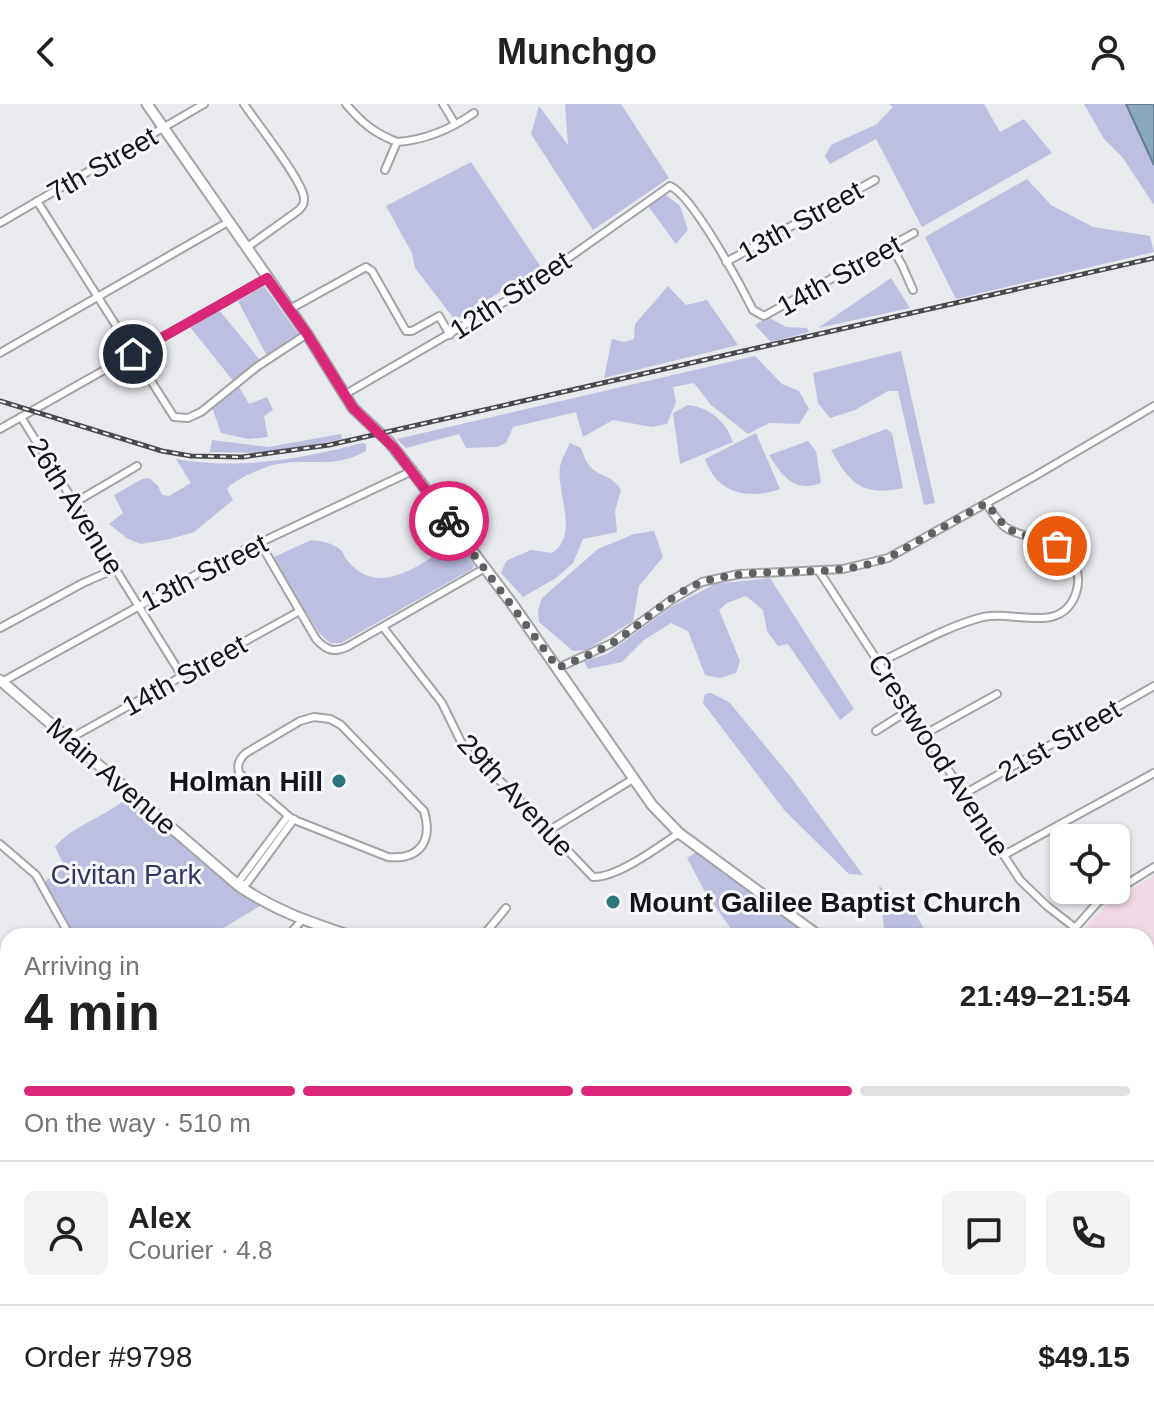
<!DOCTYPE html>
<meta charset="utf-8">
<style>
body{margin:0;font-family:Arial,sans-serif;background:#f2f2f2;color:#222;height:100vh;display:flex;flex-direction:column;font-size:30px;white-space:nowrap}
*{box-sizing:border-box;margin:0}
p{font-size:26px;color:#767676}
.icon{flex:none;width:44px;height:44px;fill:none;stroke:currentColor;stroke-width:2;stroke-linecap:round;stroke-linejoin:round}
.map{position:relative;flex:1;overflow:hidden}
.panel{position:absolute;left:0px;top:824px;width:1154px;height:496px;display:flex;flex-direction:column;background:#fff;border-radius:24px 24px 0 0;box-shadow:0 2px 6px #0004}
.panel>*{flex:none}
.controls{position:absolute;left:1050px;top:720px;display:grid;gap:16px}
.controls a{display:grid;place-items:center;width:80px;height:80px;border-radius:12px;background:#fff;box-shadow:0 2px 6px #0004;font-size:40px}
.pin{position:absolute;display:grid;place-items:center;width:68px;height:68px;color:#fff;margin:-34px;border:4px solid #fff;border-radius:50%;box-shadow:0 2px 8px #0007}
.courier{position:absolute;display:grid;place-items:center;width:80px;height:80px;margin:-40px;border:6px solid #db2777;border-radius:50%;background:#fff;color:#222;box-shadow:0 2px 10px #0007}
.overview em{font-style:normal;font-weight:700}
.overview div{display:flex;flex-direction:column-reverse}
.overview{display:flex;align-items:center;justify-content:space-between;height:136px;padding:0 24px}
h1{font-size:52px;font-weight:700;line-height:60px}
.bar{display:grid;grid-template-columns:repeat(4,1fr);gap:12px 8px;align-content:center;height:96px;padding:0 24px}
.bar i{height:10px;border-radius:6px;background:#e0e0e0}
.bar .on{background:#db2777}
.bar p{grid-column:span 4}
.line{display:flex;align-items:center;gap:20px;padding:0 24px;border-top:2px solid #e0e0e0}
.line div{flex:1}
.round{display:grid;place-items:center;flex:none;width:84px;height:84px;border-radius:12px;background:#f2f2f2}
header{display:flex;justify-content:space-between;align-items:center;height:104px;padding:0 24px;background:#fff;font-size:36px;font-weight:700}
.map>svg:first-child{display:block}
.built{fill:#dddee9}
.education{fill:#f0d9e5}
.green{fill:#bdbfe0}
.water{fill:#8aa9bf;stroke:#677d8d;stroke-width:2}
.lines{fill:none;stroke-linecap:round;stroke-linejoin:round}
.stream{stroke:#677d8d;stroke-width:2}
.street-casing{stroke:#a4a4a8;stroke-width:10}
.secondary-casing{stroke:#a4a4a8;stroke-width:13}
.highway-casing{stroke:#a4a4a8;stroke-width:15}
.street{stroke:#fff;stroke-width:6}
.secondary{stroke:#fff;stroke-width:9}
.highway{stroke:#fff;stroke-width:11}
.rail-casing{stroke:#4a4a4d;stroke-width:5}
.rail{stroke:#f7f7fb;stroke-width:2;stroke-dasharray:6;stroke-linecap:butt}
.done{stroke:#5f6062;stroke-width:8;stroke-dasharray:0 14.4}
.route{stroke:#db2777;stroke-width:10}
.poi-dot{fill:#2c757b;stroke:#f7f7fb;stroke-width:3}
.labels{text-anchor:middle;stroke-width:6;stroke-linejoin:round;paint-order:stroke}
.street-label{font-size:28px;fill:#151517;stroke:#f7f7fb}
.poi-label{font-size:28px;font-weight:bold;fill:#151517;stroke:#f7f7fb;text-anchor:end}
.park-label{font-size:28px;fill:#373663;stroke:#f7f7fb}
</style>
<header><svg class="icon" aria-label="back" viewBox="0 0 24 24"><path d="M15 5l-7 7 7 7"/></svg>Munchgo<svg class="icon" aria-label="person" viewBox="0 0 24 24"><circle cx="12" cy="8" r="4"/><path d="M4 21q1-7 8-7t8 7"/></svg></header>
<div class="map">
<svg width="1154" height="1320" viewBox="0 0 1154 1320">
<rect width="100%" height="100%" fill="#e9eaee"/>
<path class="built" d="M0,1042L8,1055V1312H174L179,1320H0Z"/>
<path class="education" d="M1154,772V942L1146,939V832H1079L1093,814L1117,793Z"/>
<g class="green">
<path d="M565,0H621L669,74L593,126L531,30L539,2L568,41Z"/>
<path d="M889,0H984L1000,28L1024,15L1052,49L922,123L876,35L830,60L825,52L831,41L877,20L893,3Z"/>
<path d="M1084,0H1154V101L1123,54L1104,35Z"/>
<path d="M471,58L541,163L455,216L415,164L412,149L386,102Z"/>
<path d="M1027,75L1051,101L1093,123L1150,132L1154,148L956,195L925,133Z"/>
<path d="M666,91L680,102L688,126L676,140L648,102Z"/>
<path d="M891,174L910,204L818,224Z"/>
<path d="M264,182L299,231L267,252L238,197Z"/>
<path d="M668,182L686,201L707,196L738,241L604,274L612,235L624,238L634,235L635,220Z"/>
<path d="M219,206L260,256L234,278L190,223Z"/>
<path d="M768,213L786,223L807,224L809,228L771,238L755,221Z"/>
<path d="M901,247L935,399L924,401L898,287H888L855,306L830,314L818,299L813,269Z"/>
<path d="M755,252L782,280L799,287L809,305L799,320L769,319L748,330L711,301L694,279L673,283L676,298L667,320L652,323L613,316L583,333L576,308L513,323L506,339L496,343L466,344L459,330L406,344L397,335Z"/>
<path d="M238,281L249,300L267,293L273,306L264,312L268,333L248,335L221,329L212,303Z"/>
<path d="M688,301C711,304 725,317 733,338L680,360L673,309Z"/>
<path d="M886,325L892,329L903,384C863,393 850,380 831,346Z"/>
<path d="M756,329L780,385C748,396 717,390 705,355Z"/>
<path d="M341,330L342,335L273,349L210,348L212,336L268,343Z"/>
<path d="M808,337L816,347L821,379C794,389 782,372 769,351Z"/>
<path d="M362,339L366,340V347C335,365 310,354 278,360C266,362 234,375 227,385L233,396L194,428L170,435L141,440L128,435L109,420L123,409L114,391L142,375L149,374L158,382L162,391L169,392L191,379L176,355C238,366 302,355 362,339Z"/>
<path d="M570,339L581,344C591,378 609,365 621,386L615,407L617,428L583,435L573,459L556,474L523,493L501,469L506,457L531,446L552,449C580,431 556,388 560,363C561,355 567,346 570,339Z"/>
<path d="M654,427L663,453L639,482L633,517L586,546L573,547L539,518L538,506L542,494L598,445L634,430Z"/>
<path d="M311,436C321,437 333,439 341,446C343,448 345,454 347,456C378,495 420,461 450,441L460,443L474,461L472,465L341,539H330L319,529L272,454Z"/>
<path d="M770,474L854,605L840,616L788,540L778,542L767,527L763,506L746,492L727,499L719,506L740,557L736,569L720,574L705,571L688,527L671,519L644,536L622,558L588,565L584,557L607,550L671,503L715,480Z"/>
<path d="M711,589L729,598L791,673L863,771L849,770L785,707L703,599L705,590Z"/>
<path d="M129,692L236,787L260,802L210,832H74L43,779L62,764V757L55,743C74,720 107,713 129,692Z"/>
<path d="M698,747L812,832H736L705,788L687,754Z"/>
<path d="M879,782L914,807L928,832H885Z"/>
<path d="M1146,951L1154,954V1004L1146,1001Z"/>
<path d="M561,1312H659L658,1320H570Z"/>
<path d="M789,1312H927L928,1320H777Z"/>
<path d="M937,1312H1043L1048,1320H938Z"/>
</g>
<path class="water" d="M1126,0H1154V61Z"/>
<g class="lines">
<g class="stream">
<path d="M0,1247L8,1243"/>
<path d="M0,1261L8,1274"/>
<path d="M32,1312L37,1320"/>
</g>
<g class="street-casing">
<g id="street">
<path d="M244,0C256,18 303,77 304,94C304,101 303,101 299,106L246,144"/>
<path d="M346,0C362,19 374,29 397,38"/>
<path d="M443,0L455,20"/>
<path d="M385,66L397,38C425,36 451,25 474,9"/>
<path d="M37,97L174,313L188,314L201,308L258,262L307,230"/>
<path d="M0,119L204,0"/>
<path d="M891,142L902,161L913,186"/>
<path d="M726,158L875,76"/>
<path d="M290,205L366,163L372,167L406,227H412L439,212L450,231"/>
<path d="M0,249L228,118"/>
<path d="M344,291L516,191L670,82C693,92 740,180 753,206L764,212L914,129"/>
<path d="M21,313L182,572"/>
<path d="M0,325L267,174"/>
<path d="M74,399L137,362"/>
<path d="M260,439L316,535C326,546 333,549 347,543L485,464"/>
<path d="M819,467L1020,776L1047,802L1074,823"/>
<path d="M383,523L442,599L465,646L509,685L593,773C617,774 660,742 679,729"/>
<path d="M0,524L83,479L115,465"/>
<path d="M878,559C910,544 944,524 979,514C1012,504 1061,533 1076,489C1080,477 1078,464 1071,454C1057,434 1024,436 1005,423C997,417 992,408 986,399"/>
<path d="M558,564L612,539L670,497L702,478L739,470L843,465L888,454L1035,372L1154,302"/>
<path d="M0,579L219,458L412,367"/>
<path d="M314,613L330,615L341,621L424,707C433,737 420,756 388,753L292,715L239,669C237,660 239,655 246,649L300,617Z"/>
<path d="M876,627L909,606"/>
<path d="M925,630L997,590"/>
<path d="M69,635L298,508"/>
<path d="M964,690L1154,582"/>
<path d="M548,727L633,675"/>
<path d="M0,740L36,771L70,832"/>
<path d="M1004,751L1154,669"/>
<path d="M239,782L247,779L294,715"/>
<path d="M239,782L240,776L288,712"/>
<path d="M288,832L302,816"/>
<path d="M483,832L506,804"/>
<path d="M1068,832L1098,798L1154,763"/>
<path d="M0,852L8,853"/>
<path d="M1146,945L1154,948"/>
<path d="M0,999L8,994"/>
<path d="M0,1051L8,1062"/>
<path d="M1146,1241L1154,1236"/>
<path d="M1146,1293L1154,1296"/>
<path d="M174,1312L179,1320"/>
<path d="M698,1312L703,1320"/>
<path d="M71,1320L86,1312"/>
<path d="M307,1320L323,1312"/>
</g>
</g>
<g class="secondary-casing">
<g id="secondary">
<path d="M147,0L307,230L353,304L389,338L412,367L513,501L652,701L679,729L819,832"/>
<path d="M0,576L239,782C276,807 309,818 351,832"/>
<path d="M1146,1098L1154,1100"/>
<path d="M0,1152L8,1147"/>
</g>
</g>
<g class="highway-casing">
<g id="highway">
<path d="M0,1194L8,1206"/>
<path d="M79,1312L84,1320"/>
</g>
</g>
<use href="#street" class="street"/>
<use href="#secondary" class="secondary"/>
<use href="#highway" class="highway"/>
<g class="rail-casing">
<path id="rail" d="M0,297L162,347L191,352L242,353L329,341L1154,154"/>
</g>
<use href="#rail" class="rail"/>
</g>
<g class="lines">
<path class="done" d="M449,417L558,564C576,556 596,549 614,538C643,520 672,487 706,477C765,460 830,477 888,454L986,399L1007,425L1057,442"/>
<path class="route" d="M133,250L267,174L307,230L353,304L394,344L449,417"/>
</g>
<g class="poi-dot">
<circle cx="339" cy="677" r="8"/>
<circle cx="613" cy="798" r="8"/>
</g>
<g class="labels">
<g class="street-label">
<text transform="translate(102 60) rotate(-30)" y="10">7th Street</text>
<text transform="translate(800 117) rotate(-29)" y="10">13th Street</text>
<text transform="translate(839 171) rotate(-29)" y="10">14th Street</text>
<text transform="translate(510 191) rotate(-33)" y="10">12th Street</text>
<text transform="translate(76 402) rotate(58)" y="10">26th Avenue</text>
<text transform="translate(204 468) rotate(-27)" y="10">13th Street</text>
<text transform="translate(184 571) rotate(-29)" y="10">14th Street</text>
<text transform="translate(1059 636) rotate(-30)" y="10">21st Street</text>
<text transform="translate(939 651) rotate(57)" y="10">Crestwood Avenue</text>
<text transform="translate(112 672) rotate(41)" y="10">Main Avenue</text>
<text transform="translate(516 691) rotate(47)" y="10">29th Avenue</text>
</g>
<g class="poi-label">
<text x="323" y="687">Holman Hill</text>
<text x="629" y="808" text-anchor="start">Mount Galilee Baptist Church</text>
</g>
<g class="park-label">
<text x="126" y="780">Civitan Park</text>
</g>
</g>
</svg>
<div class="controls">
<a><svg class="icon" aria-label="locate" viewBox="0 0 24 24"><circle cx="12" cy="12" r="6"/><path d="M12 2v4M12 18v4M2 12h4M18 12h4"/></svg></a>
</div>
<div class="pin" style="left:1057px;top:442px;background:#ea580c"><svg class="icon" aria-label="bag" viewBox="0 0 24 24"><path d="M5 8h14l-1 12H6zM9 8a3 3 0 0 1 6 0"/></svg></div>
<div class="pin" style="left:133px;top:250px;background:#1f2937"><svg class="icon" aria-label="home" viewBox="0 0 24 24"><path d="M3 11l9-7 9 7M6 9v11h12V9"/></svg></div>
<div class="courier" style="left:449px;top:417px"><svg class="icon" aria-label="bike" viewBox="0 0 24 24"><circle cx="6" cy="16" r="4"/><circle cx="18" cy="16" r="4"/><path d="M6 16l4-8h5l3 8M10 8l3 8H6M13 5h3"/></svg></div>
<section class="panel">
<div class="overview"><div><h1>4 min</h1><p>Arriving in</p></div><em>21:49–21:54</em></div>
<div class="bar"><i class="on"></i><i class="on"></i><i class="on"></i><i></i><p>On the way · 510 m</p></div>
<div class="line" style="height:144px"><a class="round"><svg class="icon" aria-label="person" viewBox="0 0 24 24"><circle cx="12" cy="8" r="4"/><path d="M4 21q1-7 8-7t8 7"/></svg></a><div><b>Alex</b><p>Courier · 4.8</p></div><a class="round"><svg class="icon" aria-label="chat" viewBox="0 0 24 24"><path d="M4 5h16v11H9l-5 4z"/></svg></a><a class="round"><svg class="icon" aria-label="phone" viewBox="0 0 24 24"><path d="M5 4h4l2 5-3 2q2 4 5 5l2-3 5 2v4C11 20 4 13 5 4z"/></svg></a></div>
<div class="line" style="height:104px"><div>Order #9798</div><b>$49.15</b></div>
</section>
</div>
